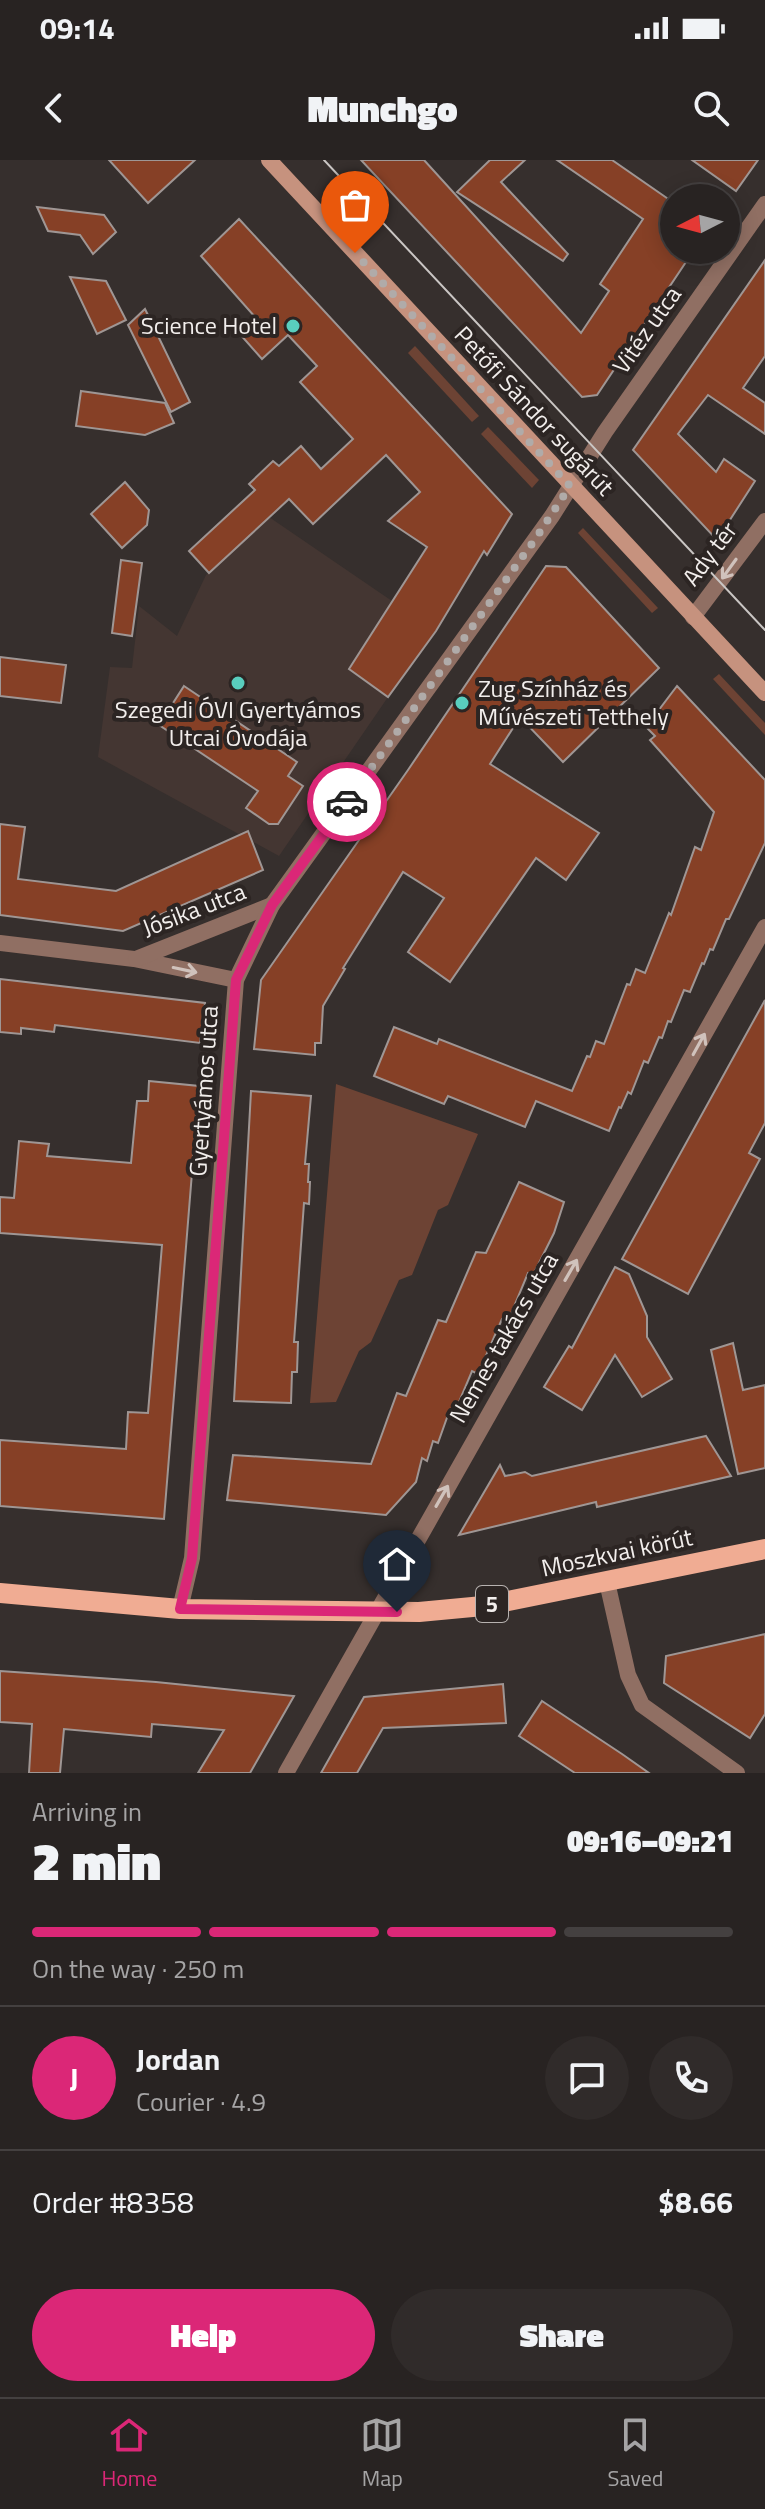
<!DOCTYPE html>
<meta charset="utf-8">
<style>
body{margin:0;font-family:"Titillium Web",sans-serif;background:#302b2a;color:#f1f3f6;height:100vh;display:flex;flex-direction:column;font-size:30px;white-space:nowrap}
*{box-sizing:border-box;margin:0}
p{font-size:26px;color:#a5a4a5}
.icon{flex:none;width:44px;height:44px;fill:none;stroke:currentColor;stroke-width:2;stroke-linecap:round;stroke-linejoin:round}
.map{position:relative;height:1613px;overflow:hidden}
.side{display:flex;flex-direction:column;background:#282322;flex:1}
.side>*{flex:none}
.needle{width:52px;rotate:264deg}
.fabs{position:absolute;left:660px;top:24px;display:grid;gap:16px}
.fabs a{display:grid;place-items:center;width:80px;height:80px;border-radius:50%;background:#282322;box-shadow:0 4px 20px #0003,0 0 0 2px #444040;font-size:40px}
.pin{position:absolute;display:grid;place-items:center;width:68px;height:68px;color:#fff;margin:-82px -34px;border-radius:50% 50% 50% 0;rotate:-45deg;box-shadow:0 0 8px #0007}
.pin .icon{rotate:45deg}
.courier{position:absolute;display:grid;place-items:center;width:80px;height:80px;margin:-40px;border:6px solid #db2777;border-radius:50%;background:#fff;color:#222;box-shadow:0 2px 10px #0007}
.headline em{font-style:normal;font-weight:800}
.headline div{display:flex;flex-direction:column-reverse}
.headline{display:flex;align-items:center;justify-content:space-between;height:136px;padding:0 32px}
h1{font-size:52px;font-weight:800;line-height:60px}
.bar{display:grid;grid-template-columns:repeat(4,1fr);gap:12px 8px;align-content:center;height:96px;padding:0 32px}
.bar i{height:10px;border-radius:6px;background:#444040}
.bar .active{background:#db2777}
.bar p{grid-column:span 4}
.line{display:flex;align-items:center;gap:20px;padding:0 32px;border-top:2px solid #444040}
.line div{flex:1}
.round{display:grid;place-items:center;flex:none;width:84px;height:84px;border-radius:42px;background:#302b2a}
.primary-button{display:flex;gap:16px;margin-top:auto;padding:16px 32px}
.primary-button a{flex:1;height:92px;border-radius:48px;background:#db2777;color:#fff;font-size:32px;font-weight:800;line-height:92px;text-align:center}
.primary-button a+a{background:#302b2a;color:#f1f3f6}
.status{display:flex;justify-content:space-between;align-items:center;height:56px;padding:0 40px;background:#282322;direction:ltr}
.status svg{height:22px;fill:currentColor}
header{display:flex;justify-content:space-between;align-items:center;height:104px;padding:0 32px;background:#282322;font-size:36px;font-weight:800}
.menu{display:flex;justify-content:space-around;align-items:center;height:112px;border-top:2px solid #444040;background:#282322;font-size:22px;color:#a5a4a5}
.menu a{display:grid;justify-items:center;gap:4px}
.menu .active{color:#db2777}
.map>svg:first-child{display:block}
.built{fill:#443632}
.green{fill:#6d4334}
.building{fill:#864026;stroke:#9f9694;stroke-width:2}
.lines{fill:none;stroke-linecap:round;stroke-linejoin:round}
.street{stroke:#906f63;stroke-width:16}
.secondary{stroke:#c6927e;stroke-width:16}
.primary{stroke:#f0ac93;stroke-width:20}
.tram{stroke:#cac6c4;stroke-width:2}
.oneway{stroke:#d0c2bc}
.done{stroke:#b0aba9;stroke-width:8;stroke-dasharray:0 14.4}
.route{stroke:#db2777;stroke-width:10}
.poi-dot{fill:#59cebe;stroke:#2c2523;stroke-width:3}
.labels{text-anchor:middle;stroke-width:8;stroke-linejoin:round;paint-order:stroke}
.shield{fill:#2c2523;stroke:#b7b2b0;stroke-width:2}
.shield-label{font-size:22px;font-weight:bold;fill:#f2eeec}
.poi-label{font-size:24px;fill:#f2eeec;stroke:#2c2523;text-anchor:end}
.street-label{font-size:24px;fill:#f2eeec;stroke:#2c2523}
</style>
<div class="status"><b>09:14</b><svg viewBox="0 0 49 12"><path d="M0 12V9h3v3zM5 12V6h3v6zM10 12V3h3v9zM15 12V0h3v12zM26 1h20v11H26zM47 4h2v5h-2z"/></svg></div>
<header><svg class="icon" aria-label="back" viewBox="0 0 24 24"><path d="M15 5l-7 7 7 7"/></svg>Munchgo<svg class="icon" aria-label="search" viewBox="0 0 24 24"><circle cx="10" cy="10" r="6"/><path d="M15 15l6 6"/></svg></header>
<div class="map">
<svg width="765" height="1613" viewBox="0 0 765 1613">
<rect width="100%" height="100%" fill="#362f2d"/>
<path class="built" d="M269,357L392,441L349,509L388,537L279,696L98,597L110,507L132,508L139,446L177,476L206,415Z"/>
<g class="green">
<path d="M415,186L479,256L472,262L408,193Z"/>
<path d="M488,267L539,320L532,328L481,274Z"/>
<path d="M583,368L658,448L652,453L578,373Z"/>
<path d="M719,514L765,563V575L713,519Z"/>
<path d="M336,924L478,974L448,1045L438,1050L412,1115L399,1120L371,1182L359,1191L336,1242L310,1243Z"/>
</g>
<g class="building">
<path d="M109,0H195L148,43Z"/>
<path d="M361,0H424L581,173L609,131L600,124L643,59L557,0H612L674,43V90H694L597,235L582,237Z"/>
<path d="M490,0H525L501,22L568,94L563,101L457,32Z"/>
<path d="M692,0H758L736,31Z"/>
<path d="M37,47L104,55L116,72L93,94L80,75L48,71Z"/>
<path d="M239,59L512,354L487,395L484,391L436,471L388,537L349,509L427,387L388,361L420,332L386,295L313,364L289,339L209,413L189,391L255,330L249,324L273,301L279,306L301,286L321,309L353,279L300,222L317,206L288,175L262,199L239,173L256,158L201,96Z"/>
<path d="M765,100V196L743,228L765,243V274L708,235L678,274L716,312L724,299L755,321L717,380L633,290Z"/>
<path d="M70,117L106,121L126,160L97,174Z"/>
<path d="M145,149L190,242L171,252L128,165Z"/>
<path d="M81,231L165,243L174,263L145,275L76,266Z"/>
<path d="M125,322L149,350L147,365L122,388L91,354Z"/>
<path d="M121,400L142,403L132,476L112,473Z"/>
<path d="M546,406L566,407L659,508L563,602L520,557L490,604L599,673L566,720L536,698L450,822L408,792L444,738L403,712L343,808L345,809L323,846L321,883H315V895L254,889L261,820L408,610Z"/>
<path d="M0,497L66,505L61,543L0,536Z"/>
<path d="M184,526L297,602L288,616L303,626L278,664H269L246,648L258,631L159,565Z"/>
<path d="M677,526L765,620V683L729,759H726L713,790L710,789L704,804L702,803L690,832L684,830L671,862L668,861L662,878L659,877L648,903L644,901L631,934L628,932L621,948L619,947L609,971L536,941L525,967L448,936L444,944L374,916L394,867L437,884L439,879L572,931L587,896L590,897L596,881L604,884L627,824L630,825L636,809L645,813L669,753L671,755L695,687L701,690L714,652L650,580L655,576L646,567Z"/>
<path d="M0,664L25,667L18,719L116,731L248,671L263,710L123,771L0,755Z"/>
<path d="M0,819L205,843L200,883L55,865L54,872L21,868V874L0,872Z"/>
<path d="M765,840V963L749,993L760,999L688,1134L622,1099Z"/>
<path d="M149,921L199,926L164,1359L0,1346V1280L126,1289L128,1252L148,1253L162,1085L0,1073V1037L14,1038L19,981L49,984L47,996L131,1003L137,941H148Z"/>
<path d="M251,931L311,936L305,1004H309L308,1022H310L309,1044L304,1043L294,1182H298L297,1212H292L291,1243L234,1241Z"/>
<path d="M519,1022L564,1042L554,1073L533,1115L528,1113L508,1161L502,1159L478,1214L472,1211L454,1254L449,1252L438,1283L433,1281L427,1301L422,1298L416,1322L386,1355L227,1340L233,1295L371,1304L397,1233L406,1236L438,1160L446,1162L476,1092L486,1093Z"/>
<path d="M615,1107L629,1114L647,1156V1177L672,1219L642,1237L615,1195L582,1250L544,1227L569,1186L572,1188Z"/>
<path d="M733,1183L743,1230L765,1225V1308L738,1314L711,1190Z"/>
<path d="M706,1276L731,1316L597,1347L596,1342L459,1375L500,1305L505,1316L525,1312L532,1316Z"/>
<path d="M765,1474V1554L750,1578L664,1523L666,1496Z"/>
<path d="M0,1511L156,1522L294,1536L250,1613H198L224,1570L152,1564L151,1577L64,1569L60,1613H29L32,1564L0,1562Z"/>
<path d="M503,1524L506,1563L383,1568L357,1613H321L364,1537Z"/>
<path d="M542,1541L622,1594L649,1613H575L519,1576Z"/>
</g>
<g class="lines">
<g class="street">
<path d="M693,457L765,361"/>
<path d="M0,783L134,799L236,820"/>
<path d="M136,799L272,745"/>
<path d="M607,1422L628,1515L642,1545L737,1613"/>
<path d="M180,1449L192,1398L236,820L272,745L552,356L605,272L765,44"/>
<path d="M286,1613L765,767"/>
</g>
<path class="secondary" d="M269,0L765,533"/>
<path class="primary" d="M0,1433L180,1449L419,1452L483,1446L765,1389"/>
<path class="tram" d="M324,0L765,470"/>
</g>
<defs><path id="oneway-shaft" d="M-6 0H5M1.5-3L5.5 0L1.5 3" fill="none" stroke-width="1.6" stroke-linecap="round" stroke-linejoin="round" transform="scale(2)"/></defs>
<g class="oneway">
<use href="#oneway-shaft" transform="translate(729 409) rotate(126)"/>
<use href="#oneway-shaft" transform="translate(185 810) rotate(12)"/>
<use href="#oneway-shaft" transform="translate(699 884) rotate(-61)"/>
<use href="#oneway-shaft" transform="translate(571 1110) rotate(-60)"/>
<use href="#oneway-shaft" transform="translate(442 1336) rotate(-60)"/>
</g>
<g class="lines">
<path class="done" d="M347,642L536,378L570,326L355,93"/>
<path class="route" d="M347,642L272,745L236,820L192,1398L180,1449L397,1452"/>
</g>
<g class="poi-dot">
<circle cx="293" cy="166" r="8"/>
<circle cx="238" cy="523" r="8"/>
<circle cx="462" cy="543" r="8"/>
</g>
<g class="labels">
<rect class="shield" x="476" y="1426" width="32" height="36" rx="6"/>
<g class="shield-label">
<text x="492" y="1452">5</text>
</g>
<g class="poi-label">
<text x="277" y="174">Science Hotel</text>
<text x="478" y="537" text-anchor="start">Zug Színház és<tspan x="478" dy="28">Művészeti Tetthely</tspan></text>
<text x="238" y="558" text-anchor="middle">Szegedi ÓVI Gyertyámos<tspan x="238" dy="28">Utcai Óvodája</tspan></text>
</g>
<g class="street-label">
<text transform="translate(647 170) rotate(-55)" y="8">Vitéz utca</text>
<text transform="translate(534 251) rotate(47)" y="8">Petőfi Sándor sugárút</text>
<text transform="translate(710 394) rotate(-53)" y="8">Ady tér</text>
<text transform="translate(194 750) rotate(-21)" y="8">Jósika utca</text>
<text transform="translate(204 931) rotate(-86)" y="8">Gyertyámos utca</text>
<text transform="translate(504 1178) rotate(-60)" y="8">Nemes takács utca</text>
<text transform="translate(617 1393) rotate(-12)" y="8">Moszkvai körút</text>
</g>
</g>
</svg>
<div class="fabs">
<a><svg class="needle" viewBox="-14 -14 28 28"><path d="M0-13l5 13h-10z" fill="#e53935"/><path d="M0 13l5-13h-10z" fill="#a5a4a5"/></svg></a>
</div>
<div class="pin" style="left:355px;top:93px;background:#ea580c"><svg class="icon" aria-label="bag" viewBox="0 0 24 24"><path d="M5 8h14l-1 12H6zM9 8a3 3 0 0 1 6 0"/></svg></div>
<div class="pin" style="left:397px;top:1452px;background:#1f2937"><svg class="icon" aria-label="home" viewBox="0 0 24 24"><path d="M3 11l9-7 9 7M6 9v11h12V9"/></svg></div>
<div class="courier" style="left:347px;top:642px"><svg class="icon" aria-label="car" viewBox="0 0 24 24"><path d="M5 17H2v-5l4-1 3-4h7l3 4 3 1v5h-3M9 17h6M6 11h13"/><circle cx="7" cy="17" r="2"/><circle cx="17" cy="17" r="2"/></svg></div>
</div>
<section class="side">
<div class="headline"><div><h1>2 min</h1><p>Arriving in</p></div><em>09:16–09:21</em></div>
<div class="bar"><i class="active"></i><i class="active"></i><i class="active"></i><i></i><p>On the way · 250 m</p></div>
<div class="line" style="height:144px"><b class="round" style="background:#db2777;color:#fff">J</b><div><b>Jordan</b><p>Courier · 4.9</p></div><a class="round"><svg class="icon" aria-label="chat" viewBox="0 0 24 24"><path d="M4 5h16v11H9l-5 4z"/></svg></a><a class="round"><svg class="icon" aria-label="phone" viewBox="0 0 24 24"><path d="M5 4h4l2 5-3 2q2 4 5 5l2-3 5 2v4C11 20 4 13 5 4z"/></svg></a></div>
<div class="line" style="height:104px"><div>Order #8358</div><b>$8.66</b></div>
<div class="primary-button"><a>Help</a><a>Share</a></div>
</section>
<nav class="menu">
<a class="active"><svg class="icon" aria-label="home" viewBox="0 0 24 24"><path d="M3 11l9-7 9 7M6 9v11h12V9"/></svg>Home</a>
<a><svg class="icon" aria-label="map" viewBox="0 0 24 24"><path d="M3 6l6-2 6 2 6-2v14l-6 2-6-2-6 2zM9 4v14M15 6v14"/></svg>Map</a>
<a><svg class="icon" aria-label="saved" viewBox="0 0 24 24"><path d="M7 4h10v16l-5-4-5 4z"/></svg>Saved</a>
</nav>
